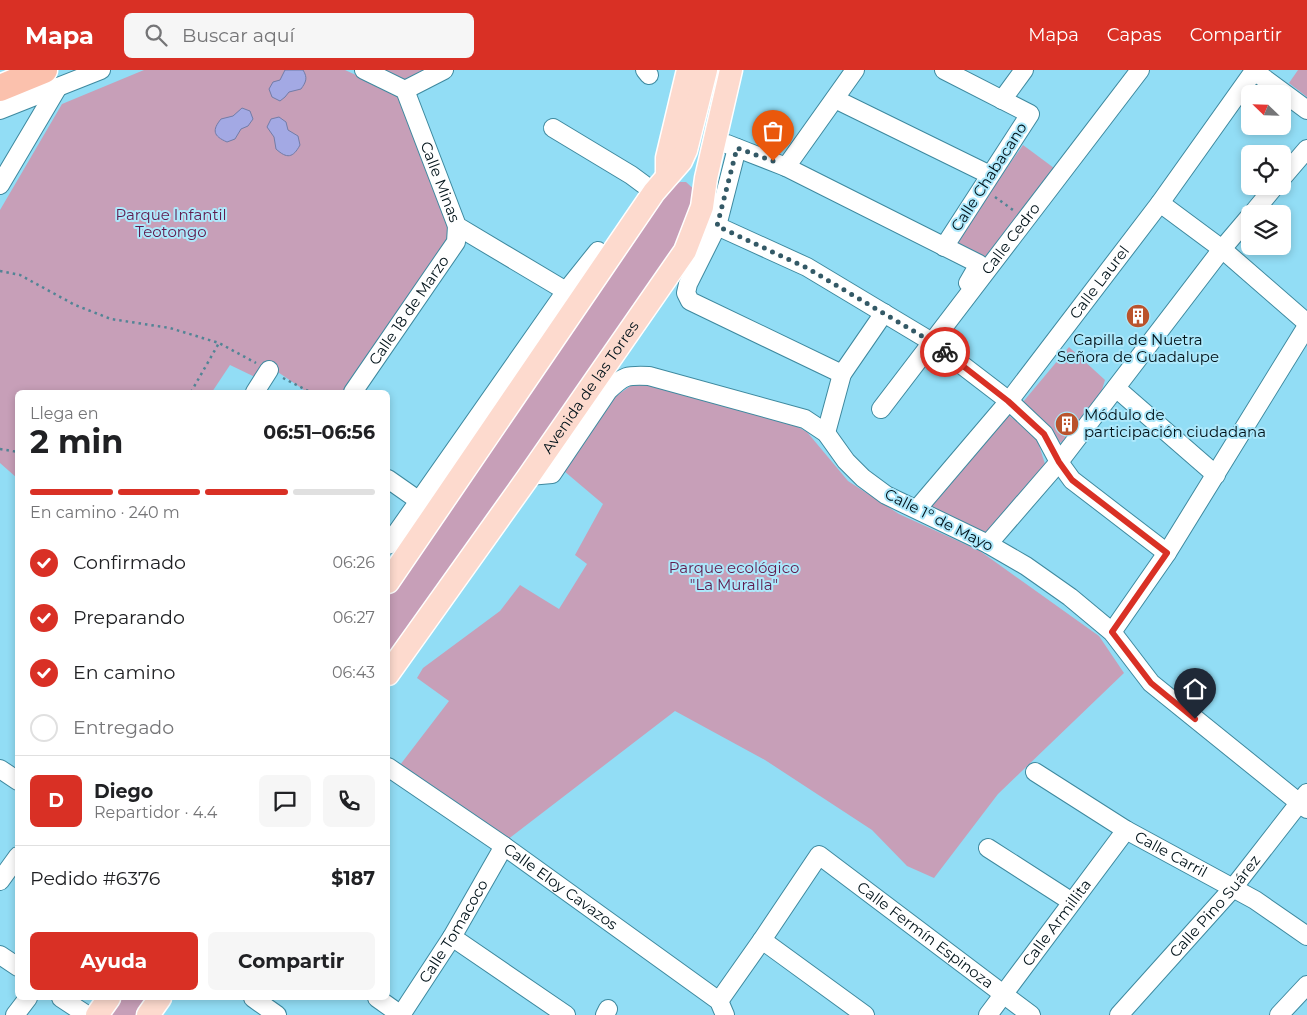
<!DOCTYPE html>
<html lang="es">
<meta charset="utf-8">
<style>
body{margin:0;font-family:Montserrat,sans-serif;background:#f6f6f6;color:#202124;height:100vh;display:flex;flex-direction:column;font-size:19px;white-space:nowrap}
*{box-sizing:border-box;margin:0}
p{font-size:16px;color:#757577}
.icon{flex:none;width:28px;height:28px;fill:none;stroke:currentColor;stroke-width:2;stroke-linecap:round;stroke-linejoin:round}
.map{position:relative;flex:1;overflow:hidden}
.details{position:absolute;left:15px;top:320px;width:375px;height:610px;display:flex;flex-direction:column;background:#fff;border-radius:8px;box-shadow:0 2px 8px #0003}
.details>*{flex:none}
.needle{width:32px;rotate:293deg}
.controls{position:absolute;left:1241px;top:15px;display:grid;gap:10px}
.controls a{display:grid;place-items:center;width:50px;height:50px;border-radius:8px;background:#fff;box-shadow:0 2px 8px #0003;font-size:25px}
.pin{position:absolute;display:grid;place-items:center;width:42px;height:42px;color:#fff;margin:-51px -21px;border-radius:50% 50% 50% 0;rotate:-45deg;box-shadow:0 0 5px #0007}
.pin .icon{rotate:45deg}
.courier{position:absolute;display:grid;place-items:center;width:50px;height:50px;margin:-25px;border:4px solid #d93025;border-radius:50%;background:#fff;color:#222;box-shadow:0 1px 6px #0007}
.summary em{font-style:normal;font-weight:700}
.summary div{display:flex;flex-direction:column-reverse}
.summary{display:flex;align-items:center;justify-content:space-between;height:85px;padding:0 15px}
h1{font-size:32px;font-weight:700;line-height:38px}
.bar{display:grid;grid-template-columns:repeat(4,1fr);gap:8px 5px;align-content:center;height:60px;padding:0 15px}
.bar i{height:6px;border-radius:4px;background:#e0e0e0}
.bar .on{background:#d93025}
.bar p{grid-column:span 4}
.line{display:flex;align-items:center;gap:12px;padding:0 15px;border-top:1px solid #e0e0e0}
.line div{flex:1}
.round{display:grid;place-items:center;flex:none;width:52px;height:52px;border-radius:8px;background:#f6f6f6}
ol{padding:0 15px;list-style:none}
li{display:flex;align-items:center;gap:15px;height:55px}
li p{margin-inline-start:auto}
li .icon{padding:5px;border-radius:50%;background:#d93025;color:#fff;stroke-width:4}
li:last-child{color:#757577}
li i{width:28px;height:28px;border:2px solid #e0e0e0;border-radius:50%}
.button{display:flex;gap:10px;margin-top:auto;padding:10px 15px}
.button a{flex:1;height:58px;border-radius:8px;background:#d93025;color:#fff;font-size:20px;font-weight:700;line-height:58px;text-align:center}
.button a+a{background:#f6f6f6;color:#202124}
header{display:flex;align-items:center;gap:30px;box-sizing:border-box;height:70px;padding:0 25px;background:#d93025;color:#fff}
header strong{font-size:24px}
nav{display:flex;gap:28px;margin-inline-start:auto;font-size:18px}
.search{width:350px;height:45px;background:#f6f6f6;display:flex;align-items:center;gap:12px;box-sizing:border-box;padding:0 18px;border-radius:8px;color:#757577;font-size:19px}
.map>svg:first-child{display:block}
.green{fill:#c79fb8}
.water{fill:#a3a9e4;stroke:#727ca7}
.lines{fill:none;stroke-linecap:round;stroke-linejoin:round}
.minor-casing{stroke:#3e899f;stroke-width:20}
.major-casing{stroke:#fff;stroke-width:25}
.highway-casing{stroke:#fff;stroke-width:29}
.path{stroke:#528495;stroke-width:2.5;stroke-dasharray:2.5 4;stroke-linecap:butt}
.minor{stroke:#fff;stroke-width:18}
.major{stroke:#fddace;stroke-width:22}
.highway{stroke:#fbc1ad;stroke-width:26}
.done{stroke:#335966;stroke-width:5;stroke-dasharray:0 9}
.route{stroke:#d93025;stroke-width:6}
.labels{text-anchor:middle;stroke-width:4;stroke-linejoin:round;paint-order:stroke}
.street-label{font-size:15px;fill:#001219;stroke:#ade8fb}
.park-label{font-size:15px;fill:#601b4d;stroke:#ade8fb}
.poi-label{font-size:15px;fill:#001219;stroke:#ade8fb}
</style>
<header>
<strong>Mapa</strong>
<div class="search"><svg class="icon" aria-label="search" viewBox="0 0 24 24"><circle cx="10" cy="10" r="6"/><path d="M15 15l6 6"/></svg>Buscar aquí</div>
<nav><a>Mapa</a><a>Capas</a><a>Compartir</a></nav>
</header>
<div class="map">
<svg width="1307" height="945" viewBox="0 0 1307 945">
<rect width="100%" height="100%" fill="#92ddf5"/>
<g class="green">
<path d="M144,0H345L400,25L450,164L371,281L345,322H307L272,298L263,311L230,295L212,322H18L17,408L0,393V140L62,34Z"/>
<path d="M378,0H423L403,11Z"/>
<path d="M1298,0H1307V27L1289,13Z"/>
<path d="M1023,75L1054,98L981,192L951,177Z"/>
<path d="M680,112H686L697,122L680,176L388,593V527L657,133L674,116Z"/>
<path d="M1069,277L1105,310L1101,323L1061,373L1023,332Z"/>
<path d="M644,314L779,347L807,362L848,411L899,444L980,481L1099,566L1124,603L998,724L934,808L907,796L872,760L765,690L675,641L507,770L400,695L449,631L417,608L423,598L500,541L520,515L559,539L587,494L575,485L603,434L564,401L616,326L632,315Z"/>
<path d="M1007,344L1036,366L1046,397L988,466L927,437Z"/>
<path d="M112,928H157L145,945H100Z"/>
</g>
<g class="water">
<path d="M285,0H303C308,8 306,12 301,19L289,22L285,27L280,31L272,27L269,19L273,12L280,10Z"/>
<path d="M242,38L250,41L253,49L248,56L241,59L235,69L227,72C213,66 212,60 221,49L233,46Z"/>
<path d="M279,47L286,52L288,60L298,66L300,75C293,88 287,89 276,79L274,67L267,57L271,49Z"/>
</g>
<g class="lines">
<g class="minor-casing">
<g id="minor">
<path id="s1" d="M364,0L405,20L457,156L566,221"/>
<path d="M645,0L649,5"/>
<path d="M944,0L1030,44L944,177"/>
<path d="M1253,0L1307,40"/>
<path d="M405,20L444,0"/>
<path d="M835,29L990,105"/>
<path d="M1002,30L1024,0"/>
<path d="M0,40L101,0"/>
<path d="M553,58L631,105L654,122"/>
<path d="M727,74L786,97L979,194L968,213"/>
<path d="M737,78L717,156L688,214L686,223L690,231L842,304"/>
<path d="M786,97L855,0"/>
<path d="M1282,108L1307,79"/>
<path d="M0,115L58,17"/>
<path d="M1160,133L1222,179L1307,253"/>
<path d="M1252,144L1275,116"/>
<path d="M717,156L807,197L932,272L1009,331L1044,364L1059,392L1072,410L1167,483"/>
<path d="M1116,318L1216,405"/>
<path d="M255,322L269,300"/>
<path id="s2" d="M353,322L456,172L457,156"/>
<path id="s3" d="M881,339L1140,0"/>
<path d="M826,363L842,304L884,243"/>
<path d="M529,406L552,404L608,321C624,305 627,305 649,306L805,349L826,363L846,391L863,408L886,425L988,474L1026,496L1070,527L1112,562L1151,613L1307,739"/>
<path d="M388,409L428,437"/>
<path id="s4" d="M917,439L1009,331L1160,133L1254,1"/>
<path d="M988,474L1059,392L1222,179L1250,146"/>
<path d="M388,475L566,221L598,181"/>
<path d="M1112,562L1167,483L1307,256"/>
<path id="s5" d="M388,697L504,776L719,931L725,945"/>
<path d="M0,699L18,711"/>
<path id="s6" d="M1035,702L1126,760L1255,830L1307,866"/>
<path d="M988,778L1072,832"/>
<path d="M0,811L18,786"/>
<path d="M452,867L566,945"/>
<path d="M762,870L865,945"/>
<path d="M0,885L18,897"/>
<path d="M61,928L87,945"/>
<path d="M253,928L277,945"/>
<path d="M377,928L401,945"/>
<path id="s7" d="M719,931L762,870L819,785L1031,945"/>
<path d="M15,945L28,928"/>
<path id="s8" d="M401,945L452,867L504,776"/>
<path d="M605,945L608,939"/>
<path id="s9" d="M988,945L1126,760"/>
<path id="s10" d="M1119,945L1233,818L1307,723"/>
<path d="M1279,945L1307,915"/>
</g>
</g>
<g class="major-casing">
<g id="major">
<path d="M667,106V88L688,0"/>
<path d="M388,512L654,122L681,91L686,80L706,0"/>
<path id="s11" d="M388,604L529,406L685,181L702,137L706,108L731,0"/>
<path d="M97,945L109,928"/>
<path d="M148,945L160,928"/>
</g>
</g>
<g class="highway-casing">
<path id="highway" d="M0,18L44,0"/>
</g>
<g class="path">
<path d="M995,127L1013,140"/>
<path d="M0,201L20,205L75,235L111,249L170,258L219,273L256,293"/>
<path d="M283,308L310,322"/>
<path d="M191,322L219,273"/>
<path d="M0,379L18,382"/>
</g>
<use href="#minor" class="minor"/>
<use href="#major" class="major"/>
<use href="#highway" class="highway"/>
</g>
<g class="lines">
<path class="done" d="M773,91L737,78L717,156L807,198L932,272L945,282"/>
<path class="route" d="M945,282L1008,331L1044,364L1059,392L1072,410L1167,483L1112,562L1151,613L1195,649"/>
</g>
<defs>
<g id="building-disc" transform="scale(1.25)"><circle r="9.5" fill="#ba532c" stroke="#ade8fb"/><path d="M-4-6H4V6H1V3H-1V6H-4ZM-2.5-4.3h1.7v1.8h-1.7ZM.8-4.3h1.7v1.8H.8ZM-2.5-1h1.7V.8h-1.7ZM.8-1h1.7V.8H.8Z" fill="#fff"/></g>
</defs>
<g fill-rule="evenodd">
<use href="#building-disc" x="1138" y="246"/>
<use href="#building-disc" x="1067" y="354"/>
</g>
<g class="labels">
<g class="street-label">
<text transform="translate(989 107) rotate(-57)" y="5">Calle Chabacano</text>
<text dy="5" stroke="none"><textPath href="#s1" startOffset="144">Calle Minas</textPath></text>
<text dy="5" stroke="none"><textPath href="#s3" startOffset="214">Calle Cedro</textPath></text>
<text dy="5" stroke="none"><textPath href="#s4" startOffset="291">Calle Laurel</textPath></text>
<text dy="5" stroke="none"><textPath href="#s2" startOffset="99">Calle 18 de Marzo</textPath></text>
<text dy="5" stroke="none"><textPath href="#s11" startOffset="351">Avenida de las Torres</textPath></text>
<text transform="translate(939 450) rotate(27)" y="5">Calle 1º de Mayo</text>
<text dy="5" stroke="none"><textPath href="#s6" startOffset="159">Calle Carril</textPath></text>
<text dy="5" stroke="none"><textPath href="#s5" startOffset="210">Calle Eloy Cavazos</textPath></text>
<text dy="5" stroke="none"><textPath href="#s10" startOffset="145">Calle Pino Suárez</textPath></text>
<text dy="5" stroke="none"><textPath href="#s9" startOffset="115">Calle Armillita</textPath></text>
<text dy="5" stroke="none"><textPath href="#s8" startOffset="99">Calle Tomacoco</textPath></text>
<text dy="5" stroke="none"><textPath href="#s7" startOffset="310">Calle Fermín Espinoza</textPath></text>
</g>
<g class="park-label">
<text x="171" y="150">Parque Infantil<tspan x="171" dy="17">Teotongo</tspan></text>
<text x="734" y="503">Parque ecológico<tspan x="734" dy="17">"La Muralla"</tspan></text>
</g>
<g class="poi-label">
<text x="1138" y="275">Capilla de Nuetra<tspan x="1138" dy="17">Señora de Guadalupe</tspan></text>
<text x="1084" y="350" text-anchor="start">Módulo de<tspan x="1084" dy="17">participación ciudadana</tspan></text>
</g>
</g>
</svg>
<div class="controls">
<a><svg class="needle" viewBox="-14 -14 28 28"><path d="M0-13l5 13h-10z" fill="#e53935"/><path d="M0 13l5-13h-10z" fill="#757577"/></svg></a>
<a><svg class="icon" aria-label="locate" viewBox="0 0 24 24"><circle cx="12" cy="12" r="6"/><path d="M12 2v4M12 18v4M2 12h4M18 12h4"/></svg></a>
<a><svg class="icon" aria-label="layers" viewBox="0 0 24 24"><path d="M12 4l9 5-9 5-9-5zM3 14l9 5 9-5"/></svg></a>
</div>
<div class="pin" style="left:773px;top:91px;background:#ea580c"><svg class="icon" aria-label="bag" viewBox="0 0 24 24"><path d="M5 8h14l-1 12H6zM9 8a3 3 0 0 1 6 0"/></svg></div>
<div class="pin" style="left:1195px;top:649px;background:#1f2937"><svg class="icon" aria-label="home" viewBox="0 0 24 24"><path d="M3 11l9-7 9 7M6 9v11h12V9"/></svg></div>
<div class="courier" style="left:945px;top:282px"><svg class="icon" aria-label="bike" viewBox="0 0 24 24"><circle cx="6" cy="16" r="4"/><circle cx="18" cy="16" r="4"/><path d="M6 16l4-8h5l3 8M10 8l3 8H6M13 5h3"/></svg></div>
<section class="details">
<div class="summary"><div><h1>2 min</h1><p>Llega en</p></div><em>06:51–06:56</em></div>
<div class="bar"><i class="on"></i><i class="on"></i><i class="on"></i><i></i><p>En camino · 240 m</p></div>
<ol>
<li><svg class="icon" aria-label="check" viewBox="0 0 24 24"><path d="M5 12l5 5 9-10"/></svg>Confirmado<p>06:26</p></li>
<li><svg class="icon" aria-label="check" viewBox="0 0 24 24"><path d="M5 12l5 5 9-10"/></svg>Preparando<p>06:27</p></li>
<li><svg class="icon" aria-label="check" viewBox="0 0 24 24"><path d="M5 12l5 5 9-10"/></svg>En camino<p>06:43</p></li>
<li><i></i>Entregado</li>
</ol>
<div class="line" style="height:90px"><b class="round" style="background:#d93025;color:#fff">D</b><div><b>Diego</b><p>Repartidor · 4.4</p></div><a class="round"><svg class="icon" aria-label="chat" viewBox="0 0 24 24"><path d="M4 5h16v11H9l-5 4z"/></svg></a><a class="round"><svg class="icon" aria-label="phone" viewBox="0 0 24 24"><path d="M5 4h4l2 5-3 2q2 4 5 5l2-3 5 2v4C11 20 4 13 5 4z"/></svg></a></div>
<div class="line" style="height:65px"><div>Pedido #6376</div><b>$187</b></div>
<div class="button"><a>Ayuda</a><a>Compartir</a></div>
</section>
</div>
